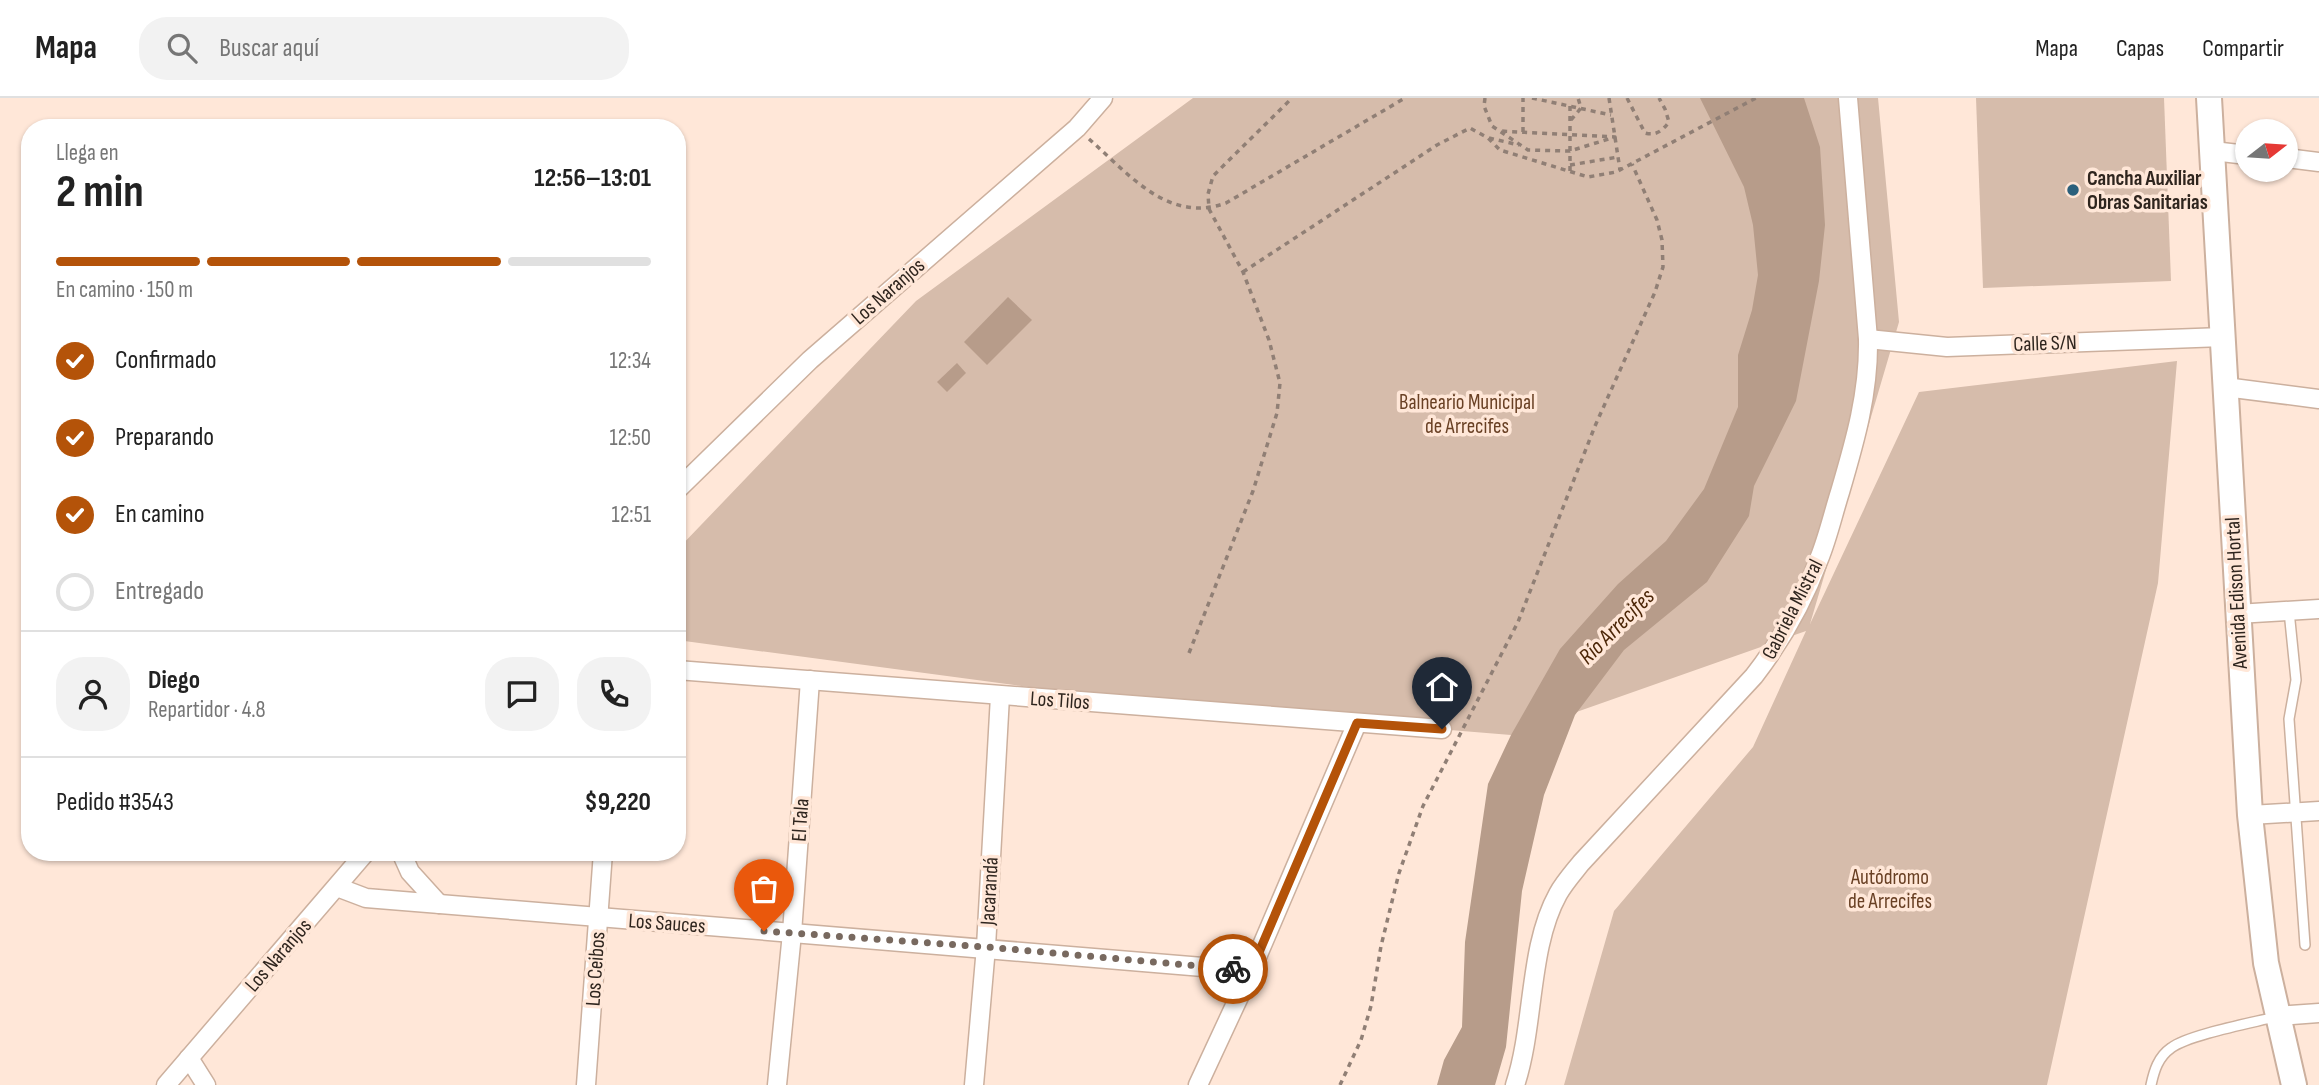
<!DOCTYPE html>
<html lang="es">
<meta charset="utf-8">
<style>
body{margin:0;font-family:"Sofia Sans Condensed",sans-serif;background:#f2f2f2;color:#222;height:100vh;display:flex;flex-direction:column;font-size:26px;white-space:nowrap}
*{box-sizing:border-box;margin:0}
p{font-size:23px;color:#767676}
.icon{flex:none;width:38px;height:38px;fill:none;stroke:currentColor;stroke-width:2;stroke-linecap:round;stroke-linejoin:round}
.map{position:relative;flex:1;overflow:hidden}
.drawer{position:absolute;left:21px;top:21px;width:665px;height:742px;display:flex;flex-direction:column;background:#fff;border-radius:28px;box-shadow:0 2px 5px #0004}
.drawer>*{flex:none}
.needle{width:46px;rotate:73deg}
.buttons{position:absolute;left:2235px;top:21px;display:grid;gap:14px}
.buttons a{display:grid;place-items:center;width:63px;height:63px;border-radius:50%;background:#fff;box-shadow:0 2px 5px #0004;font-size:35px}
.pin{position:absolute;display:grid;place-items:center;width:60px;height:60px;color:#fff;margin:-72px -30px;border-radius:50% 50% 50% 0;rotate:-45deg;box-shadow:0 0 7px #0007}
.pin .icon{rotate:45deg}
.courier{position:absolute;display:grid;place-items:center;width:70px;height:70px;margin:-35px;border:5px solid #b45309;border-radius:50%;background:#fff;color:#222;box-shadow:0 2px 9px #0007}
.head em{font-style:normal;font-weight:700}
.head div{display:flex;flex-direction:column-reverse}
.head{display:flex;align-items:center;justify-content:space-between;height:119px;padding:0 35px}
h1{font-size:46px;font-weight:700;line-height:52px}
.bar{display:grid;grid-template-columns:repeat(4,1fr);gap:10px 7px;align-content:center;height:84px;padding:0 35px}
.bar i{height:9px;border-radius:5px;background:#e0e0e0}
.bar .active{background:#b45309}
.bar p{grid-column:span 4}
.line{display:flex;align-items:center;gap:18px;padding:0 35px;border-top:2px solid #e0e0e0}
.line div{flex:1}
.round{display:grid;place-items:center;flex:none;width:74px;height:74px;border-radius:28px;background:#f2f2f2}
ol{padding:0 35px;list-style:none}
li{display:flex;align-items:center;gap:21px;height:77px}
li p{margin-inline-start:auto}
li .icon{padding:7px;border-radius:50%;background:#b45309;color:#fff;stroke-width:4}
li:last-child{color:#767676}
li i{width:38px;height:38px;border:4px solid #e0e0e0;border-radius:50%}
header{display:flex;align-items:center;gap:42px;box-sizing:border-box;height:98px;padding:0 35px;background:#fff;border-bottom:2px solid #e0e0e0}
header strong{font-size:33px}
nav{display:flex;gap:38px;margin-inline-start:auto;font-size:24px}
.search{width:490px;height:63px;background:#f2f2f2;display:flex;align-items:center;gap:18px;box-sizing:border-box;padding:0 24px;border-radius:28px;color:#767676;font-size:26px}
.map>svg:first-child{display:block}
.green{fill:#d6bcab}
.water{fill:#b79c8a}
.lines{fill:none;stroke-linecap:round;stroke-linejoin:round}
.service-casing{stroke:#ccb09e;stroke-width:12}
.minor-casing{stroke:#ccb09e;stroke-width:21}
.secondary-casing{stroke:#ccb09e;stroke-width:28}
.path{stroke:#907f75;stroke-width:3.5;stroke-dasharray:5 5;stroke-linecap:butt}
.service{stroke:#fff;stroke-width:9}
.minor{stroke:#fff;stroke-width:18}
.secondary{stroke:#fff;stroke-width:24}
.done{stroke:#78695f;stroke-width:7;stroke-dasharray:0 12.6}
.route{stroke:#b45309;stroke-width:9}
.poi-dot{fill:#2b607c;stroke:#ffe7d8;stroke-width:2.5}
.labels{text-anchor:middle;stroke-width:7;stroke-linejoin:round;paint-order:stroke}
.poi-label{font-size:21px;font-weight:bold;fill:#2f251e;stroke:#ffe7d8;text-anchor:start}
.street-label{font-size:21px;fill:#2f251e;stroke:#ffe7d8}
.park-label{font-size:21px;fill:#694024;stroke:#ffe7d8}
.water-label{font-size:23px;font-style:italic;fill:#4c2607;stroke:#ffe7d8}
</style>
<header>
<strong>Mapa</strong>
<div class="search"><svg class="icon" aria-label="search" viewBox="0 0 24 24"><circle cx="10" cy="10" r="6"/><path d="M15 15l6 6"/></svg>Buscar aquí</div>
<nav><a>Mapa</a><a>Capas</a><a>Compartir</a></nav>
</header>
<div class="map">
<svg width="2319" height="987" viewBox="0 0 2319 987">
<rect width="100%" height="100%" fill="#ffe7d8"/>
<g class="green">
<path d="M1193,0H1878L1899,224L1810,526L1919,294L2177,263L2158,485L2047,987H1564L1614,813L1753,649L1806,533L1511,637L1193,611L677,542V452L916,203Z"/>
<path d="M1976,0H2164L2171,183L1983,190Z"/>
</g>
<g class="water">
<path d="M1700,0H1804L1820,49L1825,127L1819,183L1796,303L1754,388L1749,418L1707,484L1624,552L1575,617L1544,697L1522,793L1506,949L1495,987H1437L1444,962L1462,929L1465,844L1488,686L1511,637L1560,551L1618,486L1666,443L1704,391L1738,309V257L1752,212L1758,177L1753,127L1744,89Z"/>
<path d="M1008,199L1032,222L987,267L964,244Z"/>
<path d="M957,265L966,275L947,294L937,284Z"/>
</g>
<g class="lines">
<g class="service-casing">
<g id="service">
<path d="M2289,513L2296,582L2289,621L2305,847"/>
<path d="M2151,987C2154,973 2158,959 2171,950C2188,937 2251,925 2275,919"/>
</g>
</g>
<g class="minor-casing">
<g id="minor">
<path d="M2213,53L2247,57"/>
<path d="M2286,60L2319,64"/>
<path d="M1868,241L1947,249L2223,239"/>
<path d="M2225,289L2319,301"/>
<path d="M677,392L810,262L1077,30L1103,0"/>
<path d="M2237,516L2319,511"/>
<path d="M677,572L1442,631"/>
<path d="M2250,717L2319,713"/>
<path d="M401,754L410,774L439,806"/>
<path d="M337,789L366,800C661,826 956,846 1251,873"/>
<path d="M2277,918L2319,915"/>
<path d="M189,960L206,987"/>
<path d="M166,987L366,754"/>
<path d="M586,987L603,754"/>
<path d="M777,987L792,835L810,582"/>
<path d="M974,987L986,849L1000,598"/>
<path d="M1198,987L1251,873L1357,625"/>
<path d="M1515,987C1535,927 1528,850 1558,796C1564,785 1573,775 1581,765L1754,578C1781,543 1804,502 1819,461C1828,439 1833,416 1840,394C1855,343 1869,295 1868,241L1848,0"/>
</g>
</g>
<g class="secondary-casing">
<path id="secondary" d="M2209,0L2250,717L2266,865L2294,987"/>
</g>
<g class="path">
<path d="M1485,0L1484,8L1492,28L1528,52L1570,53L1615,39L1500,33"/>
<path d="M1532,0L1611,17"/>
<path d="M1609,0L1620,72"/>
<path d="M1627,0L1645,35C1656,38 1662,33 1669,24L1665,11L1659,0"/>
<path d="M1570,8V73"/>
<path d="M1571,22L1581,10L1578,0"/>
<path d="M1523,34V0"/>
<path d="M1489,40L1519,47"/>
<path d="M1089,41C1129,76 1168,126 1226,105L1405,0"/>
<path d="M1570,67L1618,59"/>
<path d="M1243,174L1437,47L1470,30L1488,40L1500,52L1588,79L1616,74L1756,0"/>
<path d="M1189,555L1253,393L1277,315L1280,285L1269,242L1243,174L1209,111L1208,96L1213,78L1292,0"/>
<path d="M1340,987L1361,942L1371,908L1381,848L1399,775L1423,708L1518,524L1595,328L1655,194L1663,169L1662,142L1657,122L1632,66"/>
</g>
<use href="#service" class="service"/>
<use href="#minor" class="minor"/>
<use href="#secondary" class="secondary"/>
</g>
<g class="lines">
<path class="done" d="M764,833L986,849L1233,871"/>
<path class="route" d="M1233,871L1251,873L1357,625L1442,631"/>
</g>
<circle class="poi-dot" cx="2073" cy="92" r="7"/>
<g class="labels">
<g class="poi-label">
<text x="2087" y="87">Cancha Auxiliar<tspan x="2087" dy="24">Obras Sanitarias</tspan></text>
</g>
<g class="street-label">
<text transform="translate(888 193) rotate(-41)" y="7">Los Naranjos</text>
<text transform="translate(2045 245) rotate(-2)" y="7">Calle S/N</text>
<text transform="translate(2236 495) rotate(-93)" y="7">Avenida Edison Hortal</text>
<text transform="translate(1792 511) rotate(-63)" y="7">Gabriela Mistral</text>
<text transform="translate(1060 602) rotate(4)" y="7">Los Tilos</text>
<text transform="translate(800 722) rotate(-86)" y="7">El Tala</text>
<text transform="translate(989 793) rotate(-87)" y="7">Jacarandá</text>
<text transform="translate(667 825) rotate(4)" y="7">Los Sauces</text>
<text transform="translate(278 857) rotate(-49)" y="7">Los Naranjos</text>
<text transform="translate(595 871) rotate(-86)" y="7">Los Ceibos</text>
</g>
<g class="park-label">
<text x="1467" y="311">Balneario Municipal<tspan x="1467" dy="24">de Arrecifes</tspan></text>
<text x="1890" y="786">Autódromo<tspan x="1890" dy="24">de Arrecifes</tspan></text>
</g>
<g class="water-label">
<text transform="translate(1616 528) rotate(-45)" y="8">Río Arrecifes</text>
</g>
</g>
</svg>
<div class="buttons">
<a><svg class="needle" viewBox="-14 -14 28 28"><path d="M0-13l5 13h-10z" fill="#e53935"/><path d="M0 13l5-13h-10z" fill="#767676"/></svg></a>
</div>
<div class="pin" style="left:764px;top:833px;background:#ea580c"><svg class="icon" aria-label="bag" viewBox="0 0 24 24"><path d="M5 8h14l-1 12H6zM9 8a3 3 0 0 1 6 0"/></svg></div>
<div class="pin" style="left:1442px;top:631px;background:#1f2937"><svg class="icon" aria-label="home" viewBox="0 0 24 24"><path d="M3 11l9-7 9 7M6 9v11h12V9"/></svg></div>
<div class="courier" style="left:1233px;top:871px"><svg class="icon" aria-label="bike" viewBox="0 0 24 24"><circle cx="6" cy="16" r="4"/><circle cx="18" cy="16" r="4"/><path d="M6 16l4-8h5l3 8M10 8l3 8H6M13 5h3"/></svg></div>
<section class="drawer">
<div class="head"><div><h1>2 min</h1><p>Llega en</p></div><em>12:56–13:01</em></div>
<div class="bar"><i class="active"></i><i class="active"></i><i class="active"></i><i></i><p>En camino · 150 m</p></div>
<ol>
<li><svg class="icon" aria-label="check" viewBox="0 0 24 24"><path d="M5 12l5 5 9-10"/></svg>Confirmado<p>12:34</p></li>
<li><svg class="icon" aria-label="check" viewBox="0 0 24 24"><path d="M5 12l5 5 9-10"/></svg>Preparando<p>12:50</p></li>
<li><svg class="icon" aria-label="check" viewBox="0 0 24 24"><path d="M5 12l5 5 9-10"/></svg>En camino<p>12:51</p></li>
<li><i></i>Entregado</li>
</ol>
<div class="line" style="height:126px"><a class="round"><svg class="icon" aria-label="person" viewBox="0 0 24 24"><circle cx="12" cy="8" r="4"/><path d="M4 21q1-7 8-7t8 7"/></svg></a><div><b>Diego</b><p>Repartidor · 4.8</p></div><a class="round"><svg class="icon" aria-label="chat" viewBox="0 0 24 24"><path d="M4 5h16v11H9l-5 4z"/></svg></a><a class="round"><svg class="icon" aria-label="phone" viewBox="0 0 24 24"><path d="M5 4h4l2 5-3 2q2 4 5 5l2-3 5 2v4C11 20 4 13 5 4z"/></svg></a></div>
<div class="line" style="height:91px"><div>Pedido #3543</div><b>$9,220</b></div>
</section>
</div>
